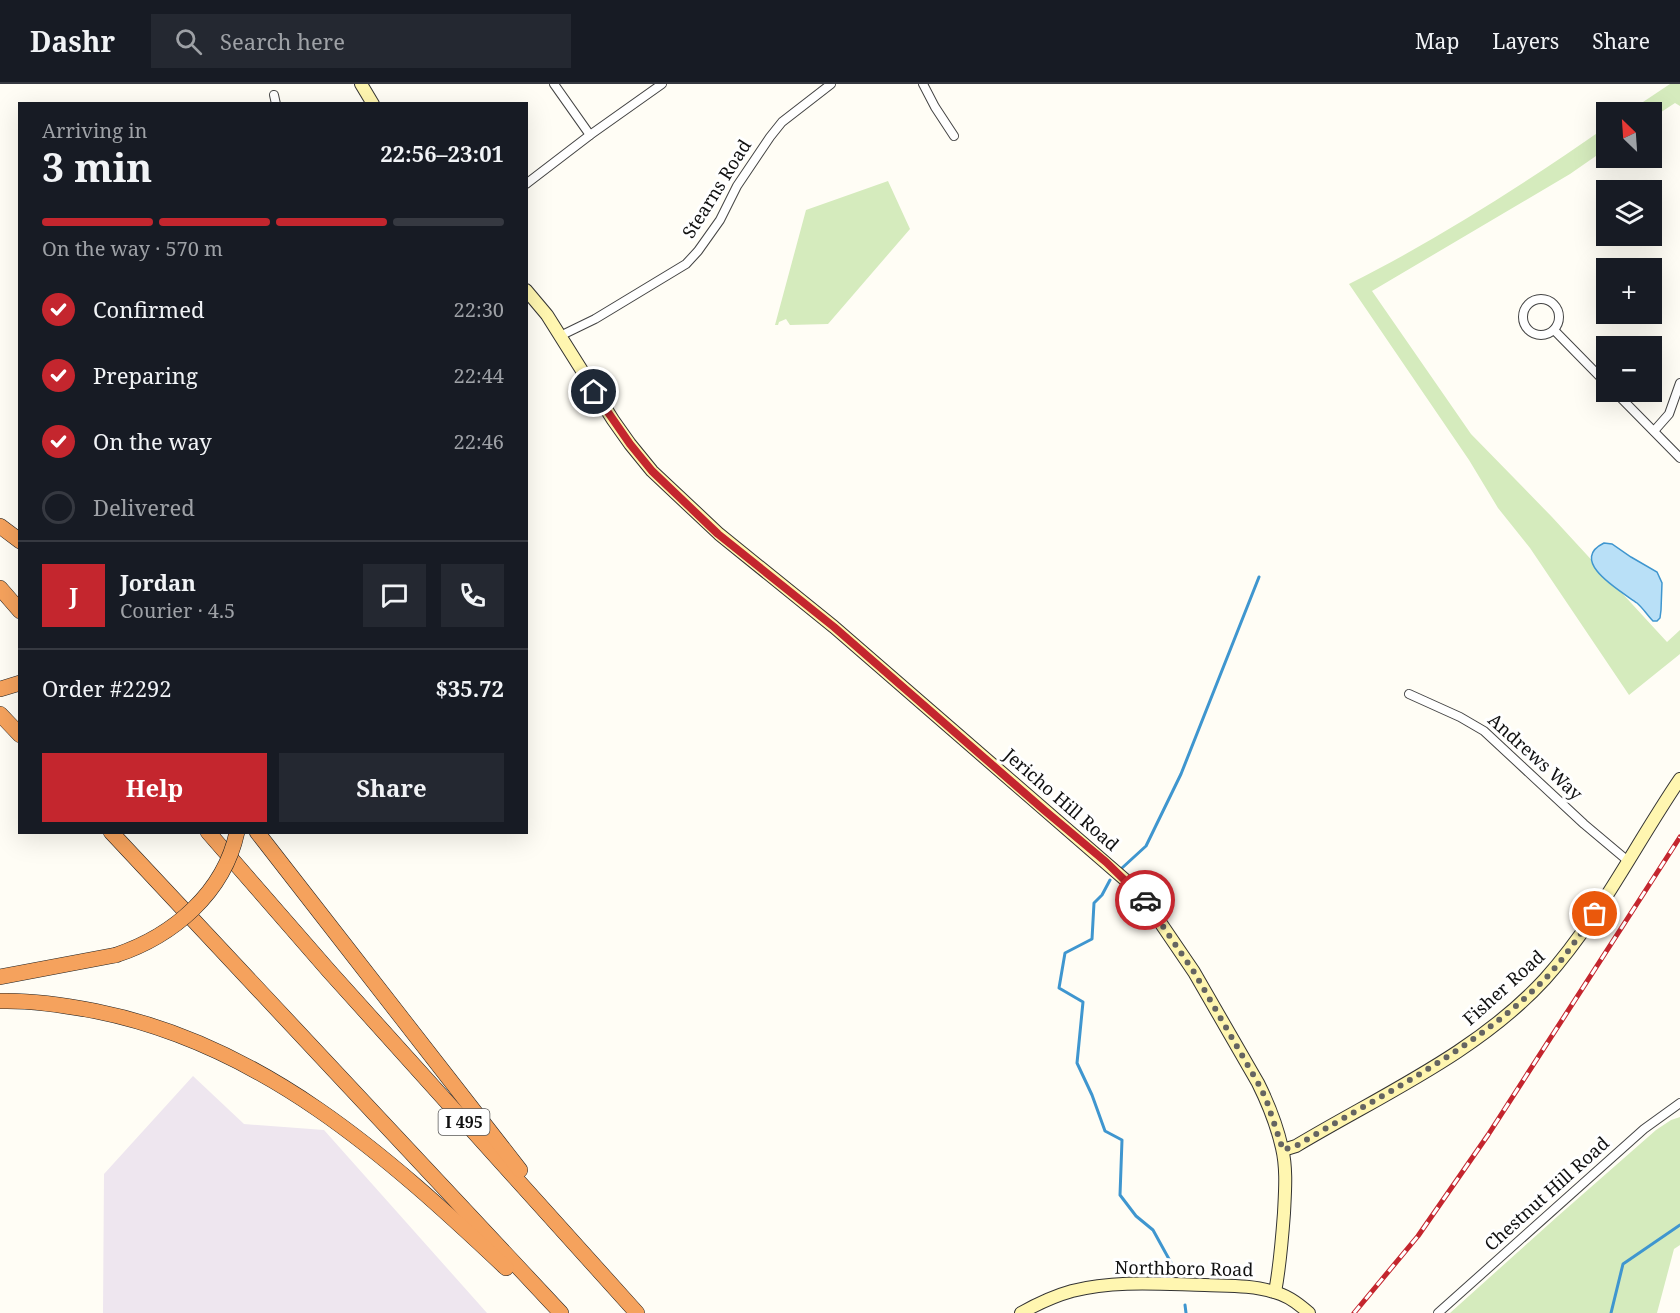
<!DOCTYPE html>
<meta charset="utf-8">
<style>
body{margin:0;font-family:"Noto Serif",serif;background:#242831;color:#f1f3f6;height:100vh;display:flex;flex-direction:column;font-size:22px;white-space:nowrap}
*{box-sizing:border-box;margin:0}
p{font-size:20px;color:#9ea1a6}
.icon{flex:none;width:33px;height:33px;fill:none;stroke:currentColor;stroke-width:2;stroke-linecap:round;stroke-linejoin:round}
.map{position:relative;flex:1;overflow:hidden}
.side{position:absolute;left:18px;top:18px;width:510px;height:732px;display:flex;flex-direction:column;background:#171b24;border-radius:0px;box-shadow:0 6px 24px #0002}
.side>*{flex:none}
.needle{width:39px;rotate:335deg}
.controls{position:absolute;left:1596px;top:18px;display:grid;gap:12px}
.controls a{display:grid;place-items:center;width:66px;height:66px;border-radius:0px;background:#171b24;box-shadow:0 6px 24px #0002;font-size:30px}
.pin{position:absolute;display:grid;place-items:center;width:51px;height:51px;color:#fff;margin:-26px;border:3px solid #fff;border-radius:50%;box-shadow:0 2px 6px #0007}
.courier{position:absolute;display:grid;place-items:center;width:60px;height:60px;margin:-30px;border:4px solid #c4262e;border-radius:50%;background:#fff;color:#222;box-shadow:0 2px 8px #0007}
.overview em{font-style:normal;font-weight:700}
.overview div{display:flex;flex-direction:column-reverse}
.overview{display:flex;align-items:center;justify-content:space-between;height:102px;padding:0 24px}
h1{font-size:39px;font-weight:700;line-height:45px}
.bar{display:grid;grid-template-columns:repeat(4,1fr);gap:9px 6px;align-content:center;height:72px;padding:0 24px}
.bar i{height:8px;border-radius:4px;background:#363941}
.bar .on{background:#c4262e}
.bar p{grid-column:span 4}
.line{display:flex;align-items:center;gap:15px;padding:0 24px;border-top:2px solid #363941}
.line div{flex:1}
.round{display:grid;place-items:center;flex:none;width:63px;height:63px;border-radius:0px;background:#242831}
ol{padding:0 24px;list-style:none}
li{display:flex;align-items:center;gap:18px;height:66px}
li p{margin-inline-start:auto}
li .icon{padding:6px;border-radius:50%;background:#c4262e;color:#fff;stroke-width:4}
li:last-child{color:#9ea1a6}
li i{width:33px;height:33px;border:3px solid #363941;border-radius:50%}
.cta{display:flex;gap:12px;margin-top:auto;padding:12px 24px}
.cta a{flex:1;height:69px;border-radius:0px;background:#c4262e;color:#fff;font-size:24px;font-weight:700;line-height:69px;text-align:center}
.cta a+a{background:#242831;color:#f1f3f6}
header{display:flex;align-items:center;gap:36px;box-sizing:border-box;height:84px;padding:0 30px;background:#171b24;border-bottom:2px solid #363941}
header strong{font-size:28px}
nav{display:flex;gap:33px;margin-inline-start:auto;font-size:21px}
.search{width:420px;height:54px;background:#242831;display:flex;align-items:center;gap:15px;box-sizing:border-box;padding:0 21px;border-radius:0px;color:#9ea1a6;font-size:22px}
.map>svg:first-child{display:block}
.industrial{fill:#eee6ef}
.green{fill:#d5ebbd}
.water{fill:#b9e0f7;stroke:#3f96cf;stroke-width:1.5}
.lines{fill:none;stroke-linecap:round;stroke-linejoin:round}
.stream{stroke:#3f96cf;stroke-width:3}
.street-casing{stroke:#444;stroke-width:10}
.secondary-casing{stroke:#333;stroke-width:14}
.highway-casing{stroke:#222;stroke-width:16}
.street{stroke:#fff;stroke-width:8}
.secondary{stroke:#fff6b0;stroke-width:12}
.highway{stroke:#f5a25d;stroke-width:15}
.rail-casing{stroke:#c4262e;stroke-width:5}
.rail{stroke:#fff;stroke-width:3;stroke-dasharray:9;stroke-linecap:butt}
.highway-bridge-casing{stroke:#222;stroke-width:16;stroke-linecap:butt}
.highway-bridge{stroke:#f5a25d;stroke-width:15}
.done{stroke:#646461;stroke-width:6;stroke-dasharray:0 10.8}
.route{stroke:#c4262e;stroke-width:8}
.labels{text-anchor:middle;stroke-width:6;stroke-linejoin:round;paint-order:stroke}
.shield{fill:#fff;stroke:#585858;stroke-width:1.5}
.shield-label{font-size:16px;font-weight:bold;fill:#111}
.street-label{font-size:18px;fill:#111;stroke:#fff}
</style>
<header>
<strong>Dashr</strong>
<div class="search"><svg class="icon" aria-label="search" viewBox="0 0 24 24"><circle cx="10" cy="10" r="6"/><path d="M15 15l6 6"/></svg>Search here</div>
<nav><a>Map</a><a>Layers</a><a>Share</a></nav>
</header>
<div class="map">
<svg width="1680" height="1229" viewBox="0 0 1680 1229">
<rect width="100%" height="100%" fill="#fffdf5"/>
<path class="industrial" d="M193,992L244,1040L324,1046L487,1229H103L104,1090Z"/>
<g class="green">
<path d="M1670,0H1680V22L1675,19L1652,34V28H1628Z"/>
<path d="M1606,43V65L1570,90L1372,207L1471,350L1552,433L1667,558L1680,546V570L1629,611L1530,464L1498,424L1469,376L1349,200C1439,155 1524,100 1606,43Z"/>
<path d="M888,97L910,145L828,240L790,241L786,235L779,238L778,241H775L806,126Z"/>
<path d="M1680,1033V1161L1674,1165L1657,1229H1450L1558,1132L1656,1046L1671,1036Z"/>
</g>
<path class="water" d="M1604,459L1612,460L1631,473L1657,488L1662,499L1661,526L1660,534L1657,537H1653C1647,531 1643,524 1637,519C1622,508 1567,477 1604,459Z"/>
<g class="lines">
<g class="stream">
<path d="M1122,784L1146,762L1181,690L1259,493"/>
<path d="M1110,796L1102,811L1094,819L1092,855L1065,869L1059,904L1083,918L1077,979L1092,1011L1105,1047L1122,1056L1120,1111L1136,1132L1153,1146L1175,1186"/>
<path d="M1185,1221L1186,1229"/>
<path d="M1611,1229L1623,1180L1680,1141"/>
</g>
<g class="street-casing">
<g id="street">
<path d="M554,0L590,51"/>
<path d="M923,0L935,23L954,52"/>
<path d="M274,11L276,20"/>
<path d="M526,100L590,51L662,0"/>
<circle cx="1541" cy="233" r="18"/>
<path d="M1554,246L1606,299"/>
<path d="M560,252L595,235L686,180L698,167L720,136L737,102L770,53L782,38L831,0"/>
<path d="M1615,308L1680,374"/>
<path d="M1654,347L1669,330L1680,299"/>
<path d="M1409,610L1460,633L1484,647L1584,740L1628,777"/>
<path d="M1438,1229L1644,1045L1680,1019"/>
</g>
</g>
<g class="secondary-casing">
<g id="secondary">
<path d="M361,0L373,20"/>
<path d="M526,206L547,231L613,336L630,360L652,387L719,450L834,543L1130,800L1147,819L1194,888L1258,999C1268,1019 1277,1042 1282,1064C1287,1085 1285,1108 1284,1129C1282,1156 1280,1182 1275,1208"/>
<path d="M1283,1066L1296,1062C1381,1011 1477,969 1545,895C1599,835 1635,761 1680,695"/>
<path d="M1021,1229C1037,1220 1054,1212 1072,1207C1116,1196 1160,1200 1205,1201C1227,1202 1252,1201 1274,1208C1287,1211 1299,1220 1309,1229"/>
</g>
</g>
<g class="highway-casing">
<g id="highway">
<path d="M0,442L20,457"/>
<path d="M0,504L20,527"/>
<path d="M0,605L20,599"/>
<path d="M0,630L20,651"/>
<path d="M111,748L561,1229"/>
<path d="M208,748L329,887L637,1229"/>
<path d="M257,748L520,1086"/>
<path d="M0,893L116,871"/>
<path d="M0,917C32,916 64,921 95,927C262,960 386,1071 506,1184"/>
</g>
</g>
<use href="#street" class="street"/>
<use href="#secondary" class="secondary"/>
<use href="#highway" class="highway"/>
<g class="rail-casing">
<path id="rail" d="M1354,1229L1418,1152L1488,1051L1680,753"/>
</g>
<use href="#rail" class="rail"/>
<g class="highway-bridge-casing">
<path id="highway-bridge" d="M116,871C173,852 224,809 237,748"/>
</g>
<use href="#highway-bridge" class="highway-bridge"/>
</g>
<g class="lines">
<path class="done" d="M1145,816L1194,888L1258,999L1266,1015L1283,1066L1296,1062C1382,1010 1469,970 1542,898C1562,878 1578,853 1595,830"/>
<path class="route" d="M594,308L630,360L652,387L718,450L834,543L1044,726L1106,778L1145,816"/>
</g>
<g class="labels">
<rect class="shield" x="438.5" y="1025" width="51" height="26" rx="4.5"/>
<g class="shield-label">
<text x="464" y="1044">I 495</text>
</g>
<g class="street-label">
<text transform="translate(717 105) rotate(-58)" y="6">Stearns Road</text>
<text transform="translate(1535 673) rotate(42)" y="6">Andrews Way</text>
<text transform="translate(1061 716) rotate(41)" y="6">Jericho Hill Road</text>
<text transform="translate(1504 904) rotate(-42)" y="6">Fisher Road</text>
<text transform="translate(1547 1110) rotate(-42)" y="6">Chestnut Hill Road</text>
<text transform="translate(1184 1185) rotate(1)" y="6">Northboro Road</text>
</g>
</g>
</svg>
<div class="controls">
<a><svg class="needle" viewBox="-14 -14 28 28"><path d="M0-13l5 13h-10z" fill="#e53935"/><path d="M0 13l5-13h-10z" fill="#9ea1a6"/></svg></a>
<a><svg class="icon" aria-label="layers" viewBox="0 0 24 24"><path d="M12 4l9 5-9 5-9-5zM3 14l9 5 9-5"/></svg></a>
<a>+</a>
<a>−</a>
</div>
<div class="pin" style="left:1595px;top:830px;background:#ea580c"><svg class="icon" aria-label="bag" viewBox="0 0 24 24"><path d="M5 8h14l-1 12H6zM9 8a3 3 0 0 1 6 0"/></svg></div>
<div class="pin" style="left:594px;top:308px;background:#1f2937"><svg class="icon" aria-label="home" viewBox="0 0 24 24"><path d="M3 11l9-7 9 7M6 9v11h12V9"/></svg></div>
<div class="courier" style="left:1145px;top:816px"><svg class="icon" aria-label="car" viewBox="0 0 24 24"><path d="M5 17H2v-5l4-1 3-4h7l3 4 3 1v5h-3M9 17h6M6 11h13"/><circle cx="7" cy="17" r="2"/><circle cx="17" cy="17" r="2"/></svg></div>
<section class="side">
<div class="overview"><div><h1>3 min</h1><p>Arriving in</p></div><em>22:56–23:01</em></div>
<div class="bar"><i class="on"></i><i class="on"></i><i class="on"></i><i></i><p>On the way · 570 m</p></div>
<ol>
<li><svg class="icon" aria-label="check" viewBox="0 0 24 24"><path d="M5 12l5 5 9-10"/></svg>Confirmed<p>22:30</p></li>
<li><svg class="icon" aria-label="check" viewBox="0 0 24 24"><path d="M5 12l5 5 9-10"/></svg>Preparing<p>22:44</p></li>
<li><svg class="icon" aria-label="check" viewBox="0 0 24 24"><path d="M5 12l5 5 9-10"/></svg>On the way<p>22:46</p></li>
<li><i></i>Delivered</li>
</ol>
<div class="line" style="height:108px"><b class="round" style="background:#c4262e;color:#fff">J</b><div><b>Jordan</b><p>Courier · 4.5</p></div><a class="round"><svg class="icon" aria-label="chat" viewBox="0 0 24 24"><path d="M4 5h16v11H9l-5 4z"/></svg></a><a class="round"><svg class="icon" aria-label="phone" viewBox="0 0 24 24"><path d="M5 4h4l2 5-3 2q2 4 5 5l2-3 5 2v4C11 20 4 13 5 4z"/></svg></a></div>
<div class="line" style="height:78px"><div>Order #2292</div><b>$35.72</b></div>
<div class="cta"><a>Help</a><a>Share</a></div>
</section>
</div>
